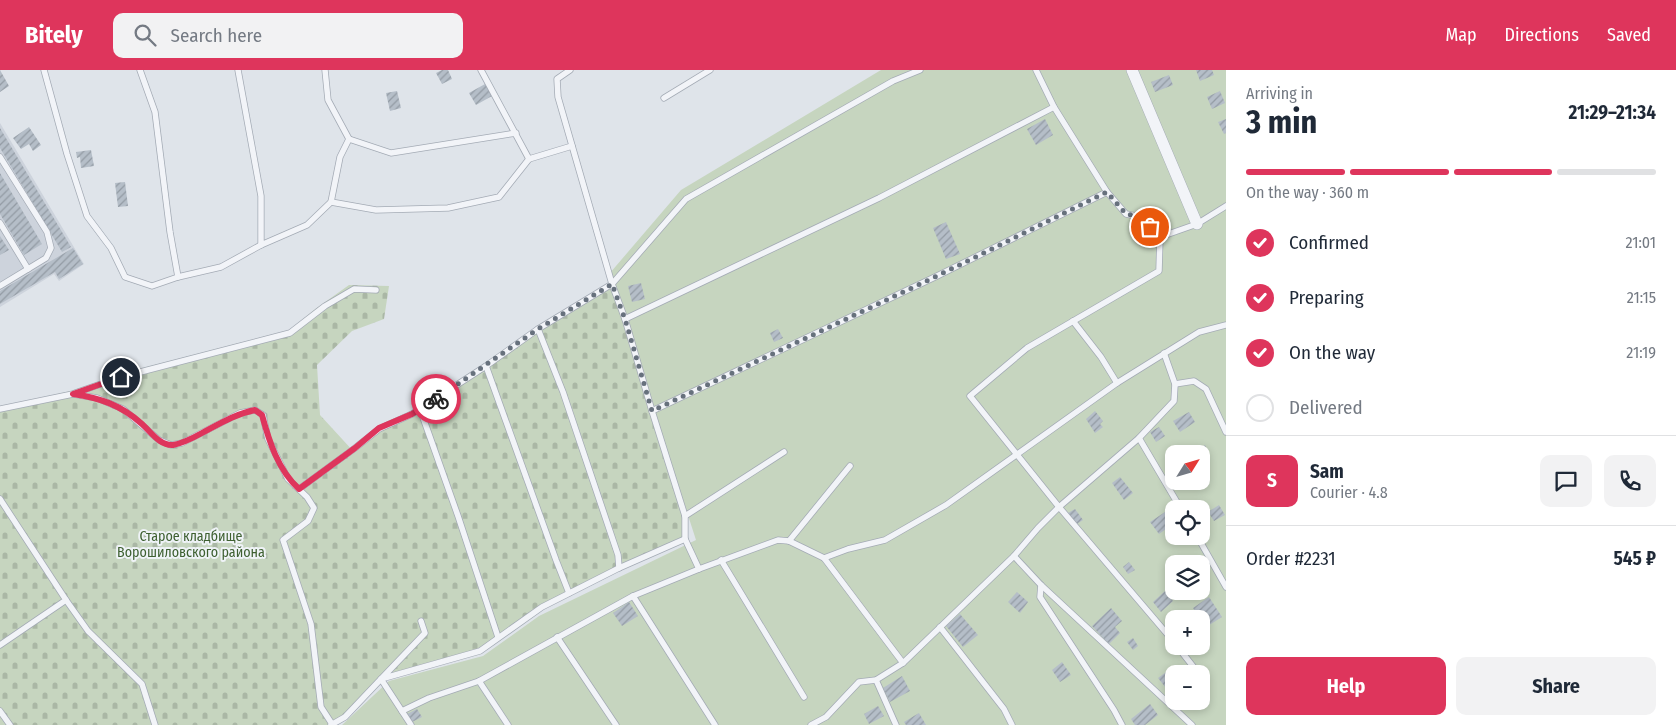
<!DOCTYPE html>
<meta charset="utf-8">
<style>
body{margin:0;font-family:"Fira Sans Condensed",sans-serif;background:#f2f2f3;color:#1f2937;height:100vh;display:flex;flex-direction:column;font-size:19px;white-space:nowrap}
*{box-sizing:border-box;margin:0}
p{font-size:16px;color:#747a83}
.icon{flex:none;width:28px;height:28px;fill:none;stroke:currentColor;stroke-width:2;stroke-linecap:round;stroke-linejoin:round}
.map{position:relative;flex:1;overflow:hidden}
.panel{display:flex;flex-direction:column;background:#fff;width:450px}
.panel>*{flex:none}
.needle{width:32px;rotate:53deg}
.controls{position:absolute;left:1165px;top:375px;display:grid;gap:10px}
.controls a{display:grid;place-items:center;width:45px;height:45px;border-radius:10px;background:#fff;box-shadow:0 2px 8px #0003;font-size:25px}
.pin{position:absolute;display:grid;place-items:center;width:42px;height:42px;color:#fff;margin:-21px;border:2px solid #fff;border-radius:50%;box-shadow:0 1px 5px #0007}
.courier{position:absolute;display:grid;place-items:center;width:50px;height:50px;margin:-25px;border:4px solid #de355c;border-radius:50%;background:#fff;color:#222;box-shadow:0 1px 6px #0007}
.headline em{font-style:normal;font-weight:700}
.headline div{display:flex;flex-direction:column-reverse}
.headline{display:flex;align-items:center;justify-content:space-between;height:85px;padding:0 20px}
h1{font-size:32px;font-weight:700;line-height:38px}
.bar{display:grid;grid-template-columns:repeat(4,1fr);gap:8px 5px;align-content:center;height:60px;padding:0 20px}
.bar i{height:6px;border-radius:4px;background:#e0e1e3}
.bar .current{background:#de355c}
.bar p{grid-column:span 4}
.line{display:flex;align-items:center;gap:12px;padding:0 20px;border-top:1px solid #e0e1e3}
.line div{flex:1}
.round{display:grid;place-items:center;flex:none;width:52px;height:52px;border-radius:10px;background:#f2f2f3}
ol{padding:0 20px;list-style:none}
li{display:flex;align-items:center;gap:15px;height:55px}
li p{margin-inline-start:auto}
li .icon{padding:5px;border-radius:50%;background:#de355c;color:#fff;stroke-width:4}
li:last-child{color:#747a83}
li i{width:28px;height:28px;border:2px solid #e0e1e3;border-radius:50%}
.primary-button{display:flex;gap:10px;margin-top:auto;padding:10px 20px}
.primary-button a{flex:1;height:58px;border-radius:10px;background:#de355c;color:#fff;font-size:20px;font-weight:700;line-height:58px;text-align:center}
.primary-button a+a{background:#f2f2f3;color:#1f2937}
header{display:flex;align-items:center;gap:30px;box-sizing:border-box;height:70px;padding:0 25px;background:#de355c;color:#fff}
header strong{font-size:24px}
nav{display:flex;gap:28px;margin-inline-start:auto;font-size:18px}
.search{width:350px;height:45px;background:#f2f2f3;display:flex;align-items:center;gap:12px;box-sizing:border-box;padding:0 18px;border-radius:10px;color:#747a83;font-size:19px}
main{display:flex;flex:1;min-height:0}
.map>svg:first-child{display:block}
.built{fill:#cdd3dc}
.cemetery{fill:url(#cemetery-stones)}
.garden{fill:#c6d5bf;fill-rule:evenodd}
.building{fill:url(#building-hatch)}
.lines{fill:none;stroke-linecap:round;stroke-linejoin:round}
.lane-casing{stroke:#a4abb5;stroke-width:7}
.street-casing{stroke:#a4abb5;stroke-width:12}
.lane{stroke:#f2f4f8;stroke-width:5.5}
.street{stroke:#f2f4f8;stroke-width:11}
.done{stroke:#67717d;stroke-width:5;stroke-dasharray:0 9}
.route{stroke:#de355c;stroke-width:6}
.labels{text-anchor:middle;stroke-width:4;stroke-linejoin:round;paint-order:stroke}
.park-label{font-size:14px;fill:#3e6031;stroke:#eff3f7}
</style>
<header>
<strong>Bitely</strong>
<div class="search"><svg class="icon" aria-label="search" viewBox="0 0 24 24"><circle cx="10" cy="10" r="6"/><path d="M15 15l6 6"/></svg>Search here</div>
<nav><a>Map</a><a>Directions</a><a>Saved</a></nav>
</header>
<main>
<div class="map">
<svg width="1226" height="655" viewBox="0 0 1226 655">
<defs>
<pattern id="cemetery-stones" width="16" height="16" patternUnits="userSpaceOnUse" patternTransform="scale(1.25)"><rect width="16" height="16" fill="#c6d5bf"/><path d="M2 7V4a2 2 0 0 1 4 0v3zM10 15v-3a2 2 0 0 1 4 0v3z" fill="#aab7a5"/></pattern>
<pattern id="building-hatch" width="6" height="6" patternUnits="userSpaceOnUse" patternTransform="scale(1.25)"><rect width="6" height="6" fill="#b5bec8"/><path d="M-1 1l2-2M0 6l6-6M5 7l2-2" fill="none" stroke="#939ba4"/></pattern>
</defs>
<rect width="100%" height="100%" fill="#dfe4ea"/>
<path class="built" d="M0,53L84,194L59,211L54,204L0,237Z"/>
<path class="cemetery" d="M349,215L389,216L384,249L352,261L317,295L320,345L354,382L380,360L412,347L537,262L611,216L623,249L683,447L682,467L540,536L481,578L381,606L344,646L329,655H0V337L71,321L120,304L290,260L314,240Z"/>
<path class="garden" d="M881,0H1226V655H342L389,611L483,586L539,546L696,470L610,203L681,120ZM1174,384H1201V411H1174ZM1174,439H1201V466H1174ZM1174,494H1201V521H1174ZM1174,549H1201V576H1174ZM1174,604H1201V631H1174Z"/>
<g class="building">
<path d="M0,0L9,16L0,22Z"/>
<path d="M442,0H448L452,9L442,14L436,3Z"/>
<path d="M1196,0H1212L1214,5L1200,11Z"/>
<path d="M1169,5L1173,15L1155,22L1151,12Z"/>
<path d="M485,14L492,26L476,35L469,23Z"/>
<path d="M397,21L401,38L390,41L386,23Z"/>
<path d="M1220,21L1225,33L1212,39L1207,27Z"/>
<path d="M1045,49L1053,65L1036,75L1027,59Z"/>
<path d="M1226,49V63L1224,64L1218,52Z"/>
<path d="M29,57L41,75L33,81L29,74L21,79L13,68Z"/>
<path d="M0,58L71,177L62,182L0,78Z"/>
<path d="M91,80L94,96L81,98L80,87L77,88L76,82Z"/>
<path d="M0,103L42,174L24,185L0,144Z"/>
<path d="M125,112L128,136L118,137L115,113Z"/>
<path d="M946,152L960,184L946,189L933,158Z"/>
<path d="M0,166L9,180L0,185Z"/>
<path d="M73,178L83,194L59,209L55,202L0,234V221Z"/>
<path d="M641,213L645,229L632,232L628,216Z"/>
<path d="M778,259L783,268L774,272L770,263Z"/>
<path d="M1095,341L1103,351L1100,354L1103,357L1095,363L1086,349Z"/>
<path d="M1189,342L1195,352L1180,362L1173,351Z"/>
<path d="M1159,357L1165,366L1156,372L1150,362Z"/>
<path d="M1205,375L1208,382L1201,386V384H1195L1194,381Z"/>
<path d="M1120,407L1133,423L1124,430L1112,413Z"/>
<path d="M1219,435L1225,445L1214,451L1208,442Z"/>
<path d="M1075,439L1083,450L1077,454L1068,443Z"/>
<path d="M1165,442L1173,454L1159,464L1150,452Z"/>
<path d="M1129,492L1135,500L1128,504L1123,497Z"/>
<path d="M1201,498L1208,507L1201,511Z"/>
<path d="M1165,521L1173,531L1161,542L1153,532Z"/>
<path d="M1017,522L1028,532L1020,543L1008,532Z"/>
<path d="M1209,527L1222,547L1206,557L1193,538Z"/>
<path d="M629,532L638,546L622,556L613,543Z"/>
<path d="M1111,538L1122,551L1115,557L1120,563L1109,574L1092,556Z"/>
<path d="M960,544L978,565L963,577L946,556Z"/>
<path d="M1133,568L1138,576L1133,580L1127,572Z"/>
<path d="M1062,592L1071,605L1060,612L1052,600Z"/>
<path d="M1173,597L1178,604H1174V612L1166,618L1158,608Z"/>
<path d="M902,606L910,621L890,632L883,618Z"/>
<path d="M1150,634L1158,645L1145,655H1135L1131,649Z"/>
<path d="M878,636L884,646L869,654L864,644Z"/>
<path d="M417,639L422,647L412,652L407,644Z"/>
<path d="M919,643L926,655H906L904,652Z"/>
</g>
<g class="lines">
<g class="lane-casing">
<g id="lane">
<path d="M44,0L67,84L87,146L111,178L125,207L152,216L178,207L221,197L261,175"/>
<path d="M140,0L155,42L170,162L178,207"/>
<path d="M238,0L261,126V175L307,155L331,132L340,87L349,69"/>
<path d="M325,0L328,30L349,69L391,83L516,63"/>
<path d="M481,0L529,89L572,76"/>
<path d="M570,0L557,9L558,27L612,214L625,249L652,341L685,446V469L699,499"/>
<path d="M1036,0L1054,37L1107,122L1126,144L1141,147L1160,167L1197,154L1226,136"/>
<path d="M664,28L710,0"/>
<path d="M0,87L47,162L51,178L46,188L0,216"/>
<path d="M331,132L376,140L448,138L499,127L529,89"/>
<path d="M0,153L28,199"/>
<path d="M1160,167L1159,201L1027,278L970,326L1059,437L1174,572"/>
<path d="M625,249L879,128L1054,37"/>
<path d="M1073,251L1101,287L1117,313"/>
<path d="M538,259L563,322L618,485L619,498"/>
<path d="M486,296L556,490L569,523"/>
<path d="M1175,314L1194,311L1206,319L1226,362"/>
<path d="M75,323L121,307L290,263L325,236L354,219L376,220"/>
<path d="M0,339L73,324L97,328L123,339L159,370L171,375L182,373L240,343L255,340L263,345L268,369L288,409L307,427L314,438L308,451L283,470L311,554L321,637L332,654"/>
<path d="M420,339L458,446L498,567"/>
<path d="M652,341L935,207L1107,122"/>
<path d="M1139,368L1181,439"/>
<path d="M299,419L355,378L379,359L412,344L486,296L538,259L612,214L686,129L893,11L920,0"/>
<path d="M0,429L66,530L0,575"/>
<path d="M685,446L784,382"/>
<path d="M1197,466L1226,517"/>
<path d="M789,471L850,396"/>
<path d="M1014,486L1041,515L1192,655"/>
<path d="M824,488L903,593"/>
<path d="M721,490L804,627"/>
<path d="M1041,515L1040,527L1114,640L1122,655"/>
<path d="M633,526L715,655"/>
<path d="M66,530L88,561L142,614L155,655"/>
<path d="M421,551L425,563L381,609L480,581L542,537L619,498L685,469"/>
<path d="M940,557L1004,639L1012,655"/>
<path d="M557,567L616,655"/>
<path d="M1177,576L1199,604"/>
<path d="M876,610L896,655"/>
<path d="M479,611L508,655"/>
<path d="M0,641L10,655"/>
<path d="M402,641L429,628L479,611L633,526L699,499L778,470L789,471L824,488L848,479L885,470L946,435L1117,313L1199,262L1226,255"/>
<path d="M331,655L345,647L381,609L411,655"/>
<path d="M811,655L826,647L859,612L876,610L903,593L1014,486L1038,458L1059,437L1139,368L1174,331L1175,314L1164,283"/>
</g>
</g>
<g class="street-casing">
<path id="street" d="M1132,0L1197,154"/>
</g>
<use href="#lane" class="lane"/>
<use href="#street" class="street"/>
</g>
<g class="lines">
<path class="done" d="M436,329L538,259L612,214L625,249L652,341L935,207L1107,122L1126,144L1141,147L1150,157"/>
<path class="route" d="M121,307L73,324C100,328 121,335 142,354C151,362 160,376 173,375C184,373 193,368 202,363C219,354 235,344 255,340L262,345C269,371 278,400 299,419L355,378L379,358L412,344L436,329"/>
</g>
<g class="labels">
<g class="park-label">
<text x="191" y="471">Старое кладбище<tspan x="191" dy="16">Ворошиловского района</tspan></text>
</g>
</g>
</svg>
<div class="controls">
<a><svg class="needle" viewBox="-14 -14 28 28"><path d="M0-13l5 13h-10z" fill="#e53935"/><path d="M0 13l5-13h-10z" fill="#747a83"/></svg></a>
<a><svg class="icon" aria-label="locate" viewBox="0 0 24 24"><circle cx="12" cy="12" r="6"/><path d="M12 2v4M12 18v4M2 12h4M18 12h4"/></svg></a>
<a><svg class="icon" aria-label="layers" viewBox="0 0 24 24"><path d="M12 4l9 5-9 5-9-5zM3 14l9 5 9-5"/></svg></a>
<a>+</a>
<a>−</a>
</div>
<div class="pin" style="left:1150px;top:157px;background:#ea580c"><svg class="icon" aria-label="bag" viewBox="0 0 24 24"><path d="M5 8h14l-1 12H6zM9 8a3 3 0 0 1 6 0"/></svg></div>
<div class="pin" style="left:121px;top:307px;background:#1f2937"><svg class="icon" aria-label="home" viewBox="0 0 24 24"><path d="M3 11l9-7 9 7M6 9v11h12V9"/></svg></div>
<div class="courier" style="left:436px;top:329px"><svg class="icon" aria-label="bike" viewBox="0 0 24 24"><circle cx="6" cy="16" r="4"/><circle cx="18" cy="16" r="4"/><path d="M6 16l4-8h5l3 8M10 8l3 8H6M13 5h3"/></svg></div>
</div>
<section class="panel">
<div class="headline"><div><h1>3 min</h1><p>Arriving in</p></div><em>21:29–21:34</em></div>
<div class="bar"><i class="current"></i><i class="current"></i><i class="current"></i><i></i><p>On the way · 360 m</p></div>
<ol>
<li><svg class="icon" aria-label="check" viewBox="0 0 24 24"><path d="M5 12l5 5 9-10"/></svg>Confirmed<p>21:01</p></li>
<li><svg class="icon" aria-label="check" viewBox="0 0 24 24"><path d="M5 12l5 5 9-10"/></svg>Preparing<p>21:15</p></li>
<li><svg class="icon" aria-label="check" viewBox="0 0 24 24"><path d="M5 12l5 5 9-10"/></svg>On the way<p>21:19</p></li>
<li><i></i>Delivered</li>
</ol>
<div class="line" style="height:90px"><b class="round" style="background:#de355c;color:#fff">S</b><div><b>Sam</b><p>Courier · 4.8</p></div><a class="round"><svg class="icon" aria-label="chat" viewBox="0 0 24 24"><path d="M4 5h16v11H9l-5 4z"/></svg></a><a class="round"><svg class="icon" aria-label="phone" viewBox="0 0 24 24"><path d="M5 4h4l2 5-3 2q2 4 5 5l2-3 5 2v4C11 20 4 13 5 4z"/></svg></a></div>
<div class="line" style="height:65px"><div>Order #2231</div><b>545 ₽</b></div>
<div class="primary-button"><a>Help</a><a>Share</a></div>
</section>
</main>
